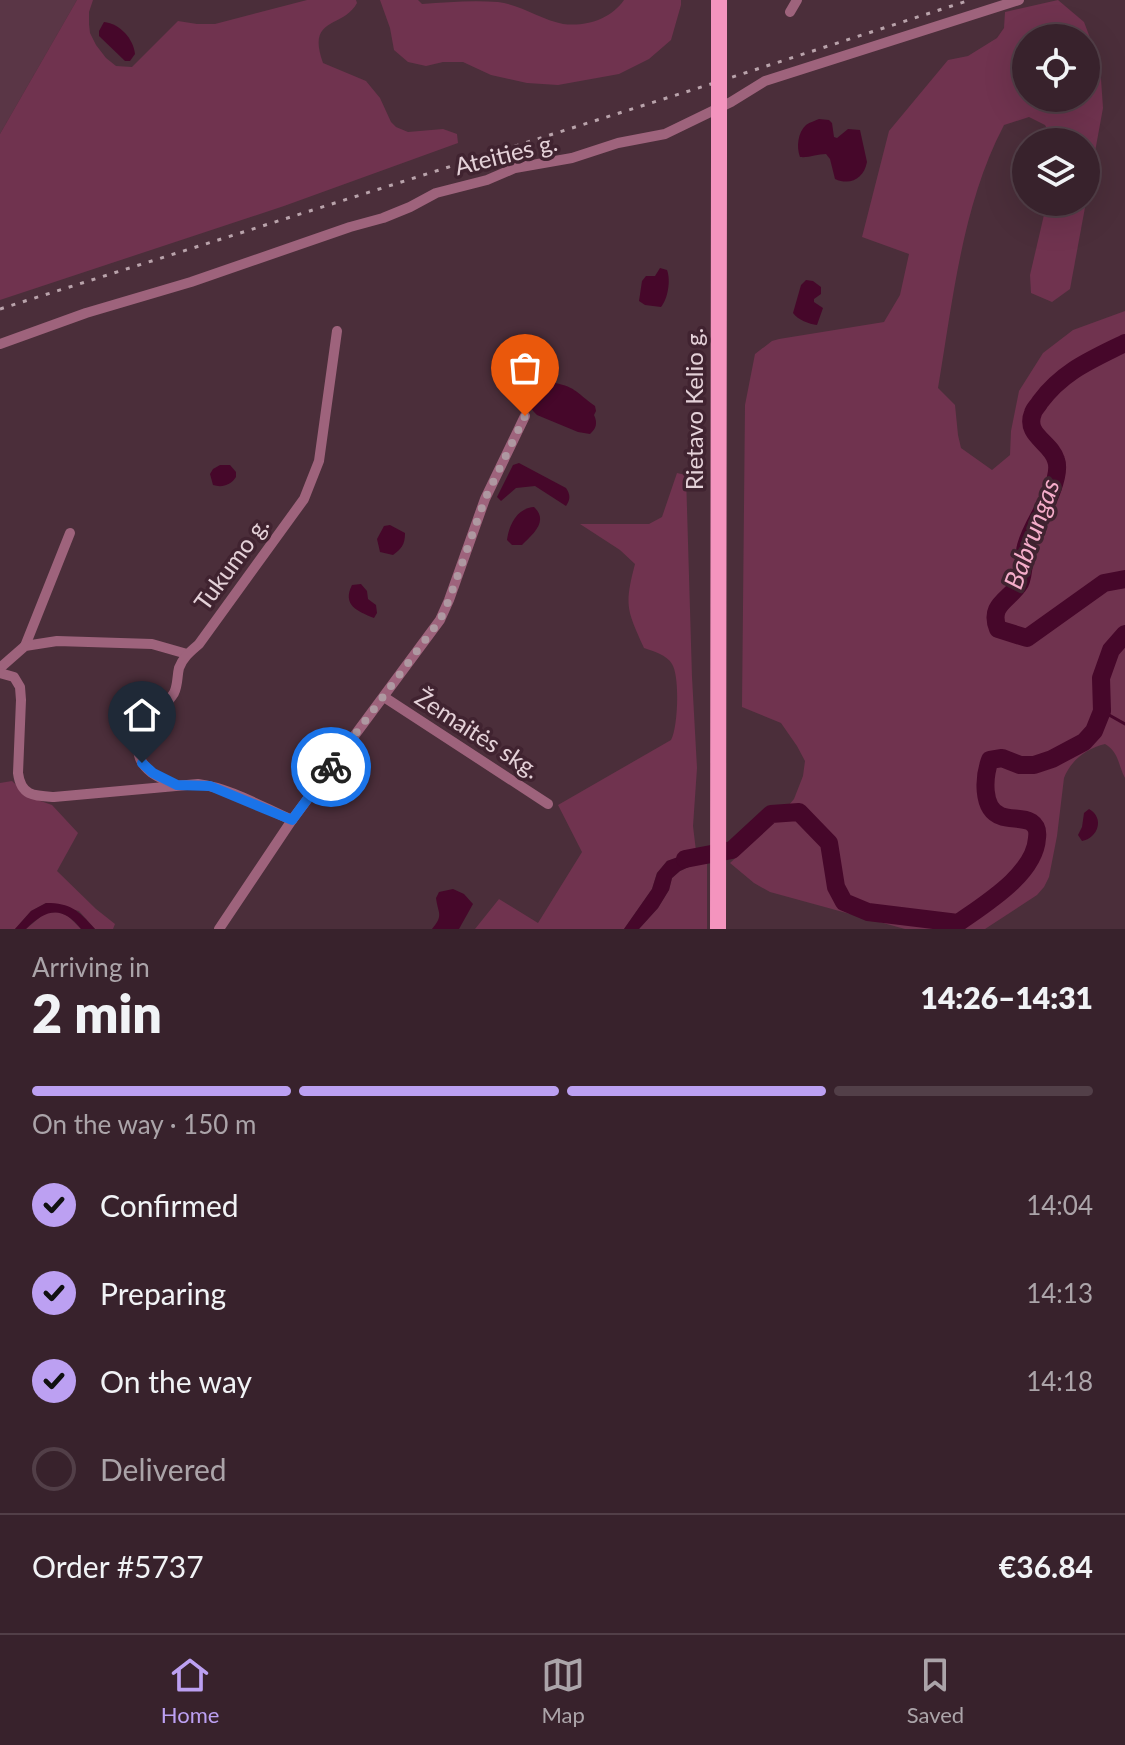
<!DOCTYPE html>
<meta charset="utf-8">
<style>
body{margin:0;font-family:Lato,sans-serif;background:#3f2a34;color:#f1f3f6;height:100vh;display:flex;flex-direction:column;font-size:30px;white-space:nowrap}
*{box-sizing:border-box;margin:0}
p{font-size:26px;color:#aba4a9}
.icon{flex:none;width:44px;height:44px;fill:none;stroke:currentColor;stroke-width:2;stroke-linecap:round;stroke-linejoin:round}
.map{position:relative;height:929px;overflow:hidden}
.panel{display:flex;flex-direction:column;background:#38222c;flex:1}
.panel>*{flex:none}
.buttons{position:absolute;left:1012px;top:24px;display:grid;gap:16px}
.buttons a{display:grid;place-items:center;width:88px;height:88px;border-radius:50%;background:#38222c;box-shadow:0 8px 32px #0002,0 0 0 2px #523f48;font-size:40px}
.pin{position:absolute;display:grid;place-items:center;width:68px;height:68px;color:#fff;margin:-82px -34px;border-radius:50% 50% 50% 0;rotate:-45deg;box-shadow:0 0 8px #0007}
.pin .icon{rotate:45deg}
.courier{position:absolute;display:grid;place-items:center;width:80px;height:80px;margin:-40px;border:6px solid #1a73e8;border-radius:50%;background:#fff;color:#222;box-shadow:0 2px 10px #0007}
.overview em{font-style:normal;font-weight:800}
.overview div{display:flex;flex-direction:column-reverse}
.overview{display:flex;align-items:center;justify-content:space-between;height:136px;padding:0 32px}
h1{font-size:52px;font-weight:800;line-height:60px}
.bar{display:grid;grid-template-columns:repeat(4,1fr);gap:12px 8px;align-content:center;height:96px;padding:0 32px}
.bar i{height:10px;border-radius:6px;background:#523f48}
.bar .active{background:#bca0f2}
.bar p{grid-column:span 4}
.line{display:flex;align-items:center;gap:20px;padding:0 32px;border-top:2px solid #523f48}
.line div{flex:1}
ol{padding:0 32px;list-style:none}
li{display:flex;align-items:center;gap:24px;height:88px}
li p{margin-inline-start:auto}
li .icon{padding:8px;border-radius:50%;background:#bca0f2;color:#111;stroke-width:4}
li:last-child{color:#aba4a9}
li i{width:44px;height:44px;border:4px solid #523f48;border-radius:50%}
.tabs{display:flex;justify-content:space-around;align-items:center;height:112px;border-top:2px solid #523f48;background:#38222c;font-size:22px;color:#aba4a9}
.tabs a{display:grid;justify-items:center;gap:4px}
.tabs .active{color:#bca0f2}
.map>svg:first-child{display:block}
.built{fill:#5a3646}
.green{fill:#70334f;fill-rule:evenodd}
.water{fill:#46072a}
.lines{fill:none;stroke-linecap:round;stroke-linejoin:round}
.stream{stroke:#46072a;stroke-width:3}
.river{stroke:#46072a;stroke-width:18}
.street{stroke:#9e637c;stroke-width:10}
.primary{stroke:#f494be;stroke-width:16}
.rail{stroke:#b9a3ab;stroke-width:3;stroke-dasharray:4 8;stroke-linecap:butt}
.primary-bridge{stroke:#f494be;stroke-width:16}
.done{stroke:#ae98a1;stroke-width:8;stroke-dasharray:0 14.4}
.route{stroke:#1a73e8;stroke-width:10}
.labels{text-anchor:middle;stroke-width:7;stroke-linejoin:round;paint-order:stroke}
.street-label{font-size:24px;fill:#e4d1d8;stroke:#402330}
.water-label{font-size:26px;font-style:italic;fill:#f5adca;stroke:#402330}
</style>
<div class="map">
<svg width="1125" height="929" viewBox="0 0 1125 929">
<rect width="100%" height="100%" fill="#4b2e3a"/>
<path class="built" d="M0,0H77L0,134Z"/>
<g class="green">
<path d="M77,0H93L89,12V24L90,33L96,45L106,58L116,66L132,67L178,21L197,24H215L307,0H356L357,3C343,29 306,16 323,63L366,81L380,98L391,122L396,127L408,132L443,129L457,134L458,143L284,206L0,300V134Z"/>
<path d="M380,0H418L422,4C447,2 473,0 498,2C521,5 542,20 563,24C586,27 611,19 624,0H681V5L671,40L649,59L619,74L558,85L527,83L491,75L463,62H443L426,66L408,62L394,50L390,28Z"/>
<path d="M1058,0L1084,22L1100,64L1103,108L1086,201V142H1054L1045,125L1029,117L1004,125C962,205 953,300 938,388L955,405L958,435L961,448L992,470L1010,455L1011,431L1019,391L1043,353L1073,330L1125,311V778C1118,765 1119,752 1105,744C1087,748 1071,760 1064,778L1057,836L1049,877L1044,887L1037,895L985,929H905L770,892L754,883L730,863L777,819L794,799L803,776L805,761L797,746L781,723L742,707L745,405L755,354L772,341L779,339L884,322L900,295L909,254L862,237L889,131L948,60L968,56L997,38L1004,28L1005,12ZM1026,38H1086V98H1026Z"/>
<path d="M1047,202H1086L1070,289L1052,302L1031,293L1030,275Z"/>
<path d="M677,473L686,475L692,677L697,768L693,826L696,851L667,861L657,873L652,889L624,929H475L499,899L538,923L582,852L558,805L671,740C678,728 680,676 672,664C667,655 653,651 644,648C627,610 624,606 635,564L620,550L580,524H649L662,517Z"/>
<path d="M12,781L29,797L52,805L78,833L57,871L96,909L115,924L113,929H95L79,911L46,903L31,911L15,929H0V783Z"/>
<path d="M707,863V929H639L658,908L669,890L672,878L680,871L693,865Z"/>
<path d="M58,912L68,916L81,929H26L45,913Z"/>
</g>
<g class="water">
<path d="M104,22C120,24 133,38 135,54L130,61H125L99,36V31Z"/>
<path d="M819,119L829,120L832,123L834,137L837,138L848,129L860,130L867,162C864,178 851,186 835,179L830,159L826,154C817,154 809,158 800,157C796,147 798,132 806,125C810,122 815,121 819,119Z"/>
<path d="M660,268L667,270C671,280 668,299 661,307L645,305L639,301L642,281L646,276H655Z"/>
<path d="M806,280L813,281L821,287V294L814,299V302L823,308L817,325C809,324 798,320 793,313L801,285Z"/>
<path d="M555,383C576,387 578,394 595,406L596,411L594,415C598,423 596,429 590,434L578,432L537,415C518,398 537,386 555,383Z"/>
<path d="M519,463L566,488C570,494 571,499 566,506L535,486L516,488L501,501L497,497L513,465Z"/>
<path d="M220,465H230L236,472V477C231,485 222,488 213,485L210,474L213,469Z"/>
<path d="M534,507C549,521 533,534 522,545H512L507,540C509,525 517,508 534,507Z"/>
<path d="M390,525L405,533C405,545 401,549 393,555L380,552L377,539L384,526Z"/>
<path d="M361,584L367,591L368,599L376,605L377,613L374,618C357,611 342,605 352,585Z"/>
<path d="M1089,809C1105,818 1098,838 1082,841L1078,835L1082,827L1084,813Z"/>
<path d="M708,849L707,863L693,865L680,871L672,878L669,890L658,908L639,929H624L652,889L657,873L667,861L689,853Z"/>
<path d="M453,889L464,894L473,904L459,929H432C444,915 438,914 436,898L439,892Z"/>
<path d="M46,903C71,903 78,910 95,929H81C62,905 46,909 26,929H15L31,911Z"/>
</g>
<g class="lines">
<path class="stream" d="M1102,711L1125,724"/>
<g class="river">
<path d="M1125,343C1091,360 1063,371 1040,402C1038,406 1034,409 1033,413C1024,435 1051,442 1056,460C1059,468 1055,482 1052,490C1045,509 1031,527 1026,546C1023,557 1025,573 1020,583C1010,600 988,604 998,629L1027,638L1104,583L1125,579"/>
<path d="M685,859L732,850L771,814L799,812L829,843L836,887L844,902L868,912L958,923C985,904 1035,874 1037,838C1038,831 1037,826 1031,822C1022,817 1010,820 1001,816C981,809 984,776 990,760L1002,758L1020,765H1034L1052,759L1084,742L1094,731L1102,711L1101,678L1111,650L1125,634"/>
</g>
<g class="street">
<path d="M790,12L797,0"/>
<path d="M0,344L86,313L191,282L350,227L383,218L410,207L436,193L487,180L515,168L572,158L618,143L665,134L731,102L765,81L1019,0"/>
<path d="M25,646L70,533"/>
<path d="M0,668L25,646L57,641L152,644L187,654"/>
<path d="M0,673L14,677L20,687L21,700L18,773C21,796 34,796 54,797L198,784C230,788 262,807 292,820L440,620L449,600L485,499L525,416"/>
<path d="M384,697L548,804"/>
<path d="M175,785C167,781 159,778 152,773C117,746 159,717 174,693C178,685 177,676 179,668C183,657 191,651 199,644L304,499L319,461L337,331"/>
<path d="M219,929L292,820"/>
</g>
<g class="primary">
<path d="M719,31V0"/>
<path d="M718,929L719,154"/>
</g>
<path class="rail" d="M0,309L711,84L970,0"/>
<path class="primary-bridge" d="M719,154V31"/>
</g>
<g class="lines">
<path class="done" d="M331,767L440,620L449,600L485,499L525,416"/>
<path class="route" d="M142,763L153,773L177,785L210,786L292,820L331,767"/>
</g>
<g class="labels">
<g class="street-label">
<text transform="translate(506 155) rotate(-14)" y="8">Ateities g.</text>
<text transform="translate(695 409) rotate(-90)" y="8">Rietavo Kelio g.</text>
<text transform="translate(232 564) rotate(-54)" y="8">Tukumo g.</text>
<text transform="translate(477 734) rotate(33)" y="8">Žemaitės skg.</text>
</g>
<g class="water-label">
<text transform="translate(1032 534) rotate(-70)" y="9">Babrungas</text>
</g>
</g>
</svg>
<div class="buttons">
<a><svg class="icon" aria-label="locate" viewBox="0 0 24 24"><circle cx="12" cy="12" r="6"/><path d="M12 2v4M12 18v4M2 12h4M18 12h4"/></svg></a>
<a><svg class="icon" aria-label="layers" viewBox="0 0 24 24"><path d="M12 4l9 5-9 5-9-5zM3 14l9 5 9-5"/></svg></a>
</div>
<div class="pin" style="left:525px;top:416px;background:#ea580c"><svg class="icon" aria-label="bag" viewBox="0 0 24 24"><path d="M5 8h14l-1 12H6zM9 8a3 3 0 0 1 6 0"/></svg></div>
<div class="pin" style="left:142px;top:763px;background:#1f2937"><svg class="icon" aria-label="home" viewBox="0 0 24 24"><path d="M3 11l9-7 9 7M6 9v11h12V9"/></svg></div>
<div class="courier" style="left:331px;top:767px"><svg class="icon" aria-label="bike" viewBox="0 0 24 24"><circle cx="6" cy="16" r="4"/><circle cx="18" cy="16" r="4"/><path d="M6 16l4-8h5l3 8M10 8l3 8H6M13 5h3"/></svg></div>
</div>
<section class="panel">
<div class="overview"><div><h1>2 min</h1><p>Arriving in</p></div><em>14:26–14:31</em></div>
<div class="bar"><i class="active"></i><i class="active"></i><i class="active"></i><i></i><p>On the way · 150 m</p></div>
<ol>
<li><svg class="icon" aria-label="check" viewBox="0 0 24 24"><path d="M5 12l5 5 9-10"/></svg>Confirmed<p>14:04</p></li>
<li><svg class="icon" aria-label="check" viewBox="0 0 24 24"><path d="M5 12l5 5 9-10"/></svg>Preparing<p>14:13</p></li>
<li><svg class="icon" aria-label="check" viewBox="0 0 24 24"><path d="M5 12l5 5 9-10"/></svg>On the way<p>14:18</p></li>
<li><i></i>Delivered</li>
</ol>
<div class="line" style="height:104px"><div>Order #5737</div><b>€36.84</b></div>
</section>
<nav class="tabs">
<a class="active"><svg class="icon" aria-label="home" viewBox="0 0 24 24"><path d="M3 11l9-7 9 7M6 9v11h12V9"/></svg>Home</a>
<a><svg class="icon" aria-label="map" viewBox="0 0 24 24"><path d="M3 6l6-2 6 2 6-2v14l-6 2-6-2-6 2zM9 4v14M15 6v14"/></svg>Map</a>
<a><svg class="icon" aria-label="saved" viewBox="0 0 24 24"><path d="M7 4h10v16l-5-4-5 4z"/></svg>Saved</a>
</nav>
